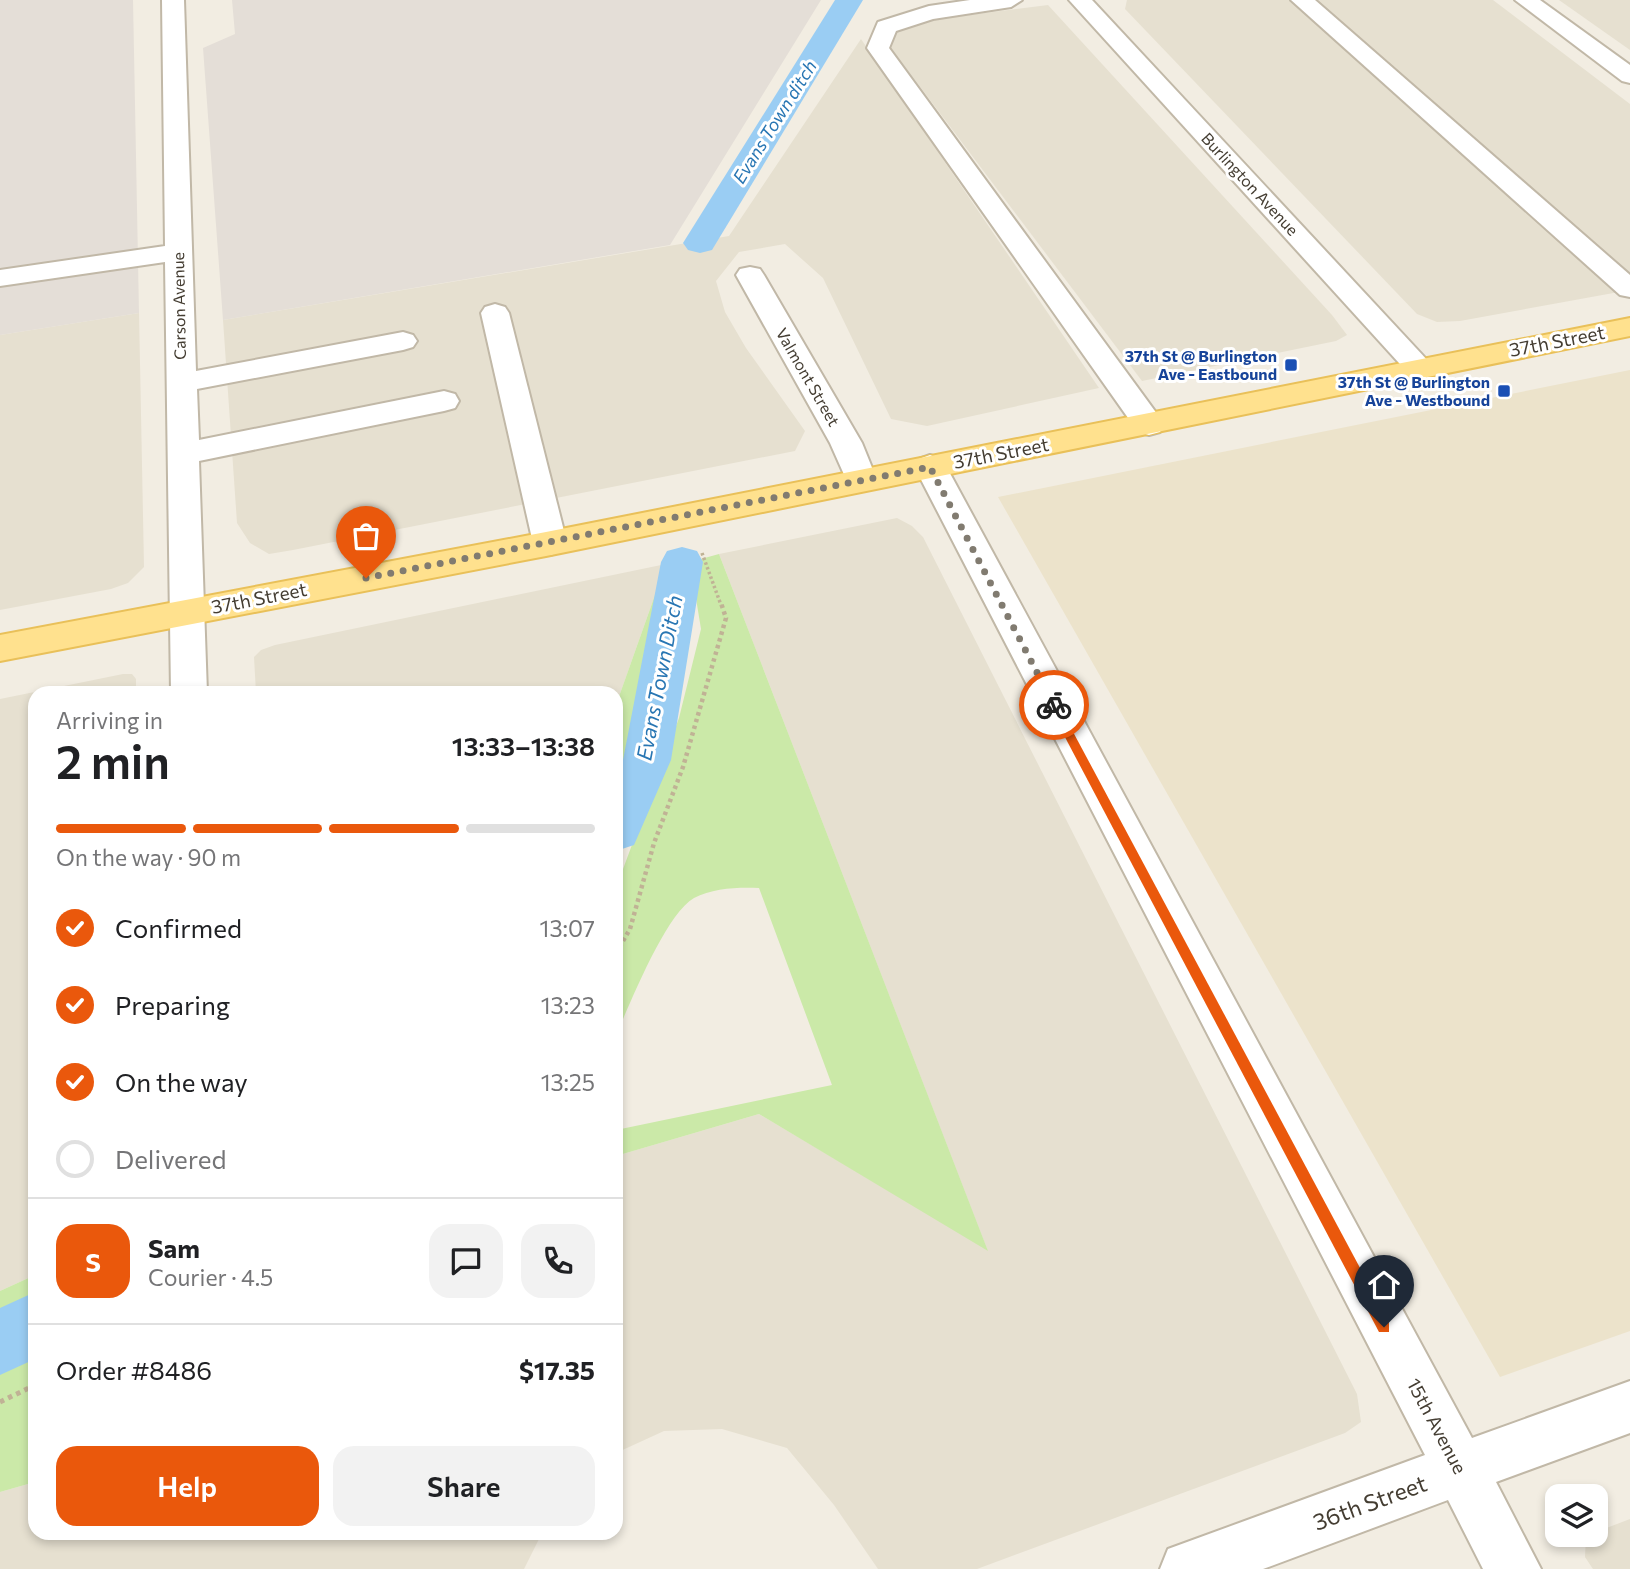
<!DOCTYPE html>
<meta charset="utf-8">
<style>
body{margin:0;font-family:Commissioner,sans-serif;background:#f2f2f2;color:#202124;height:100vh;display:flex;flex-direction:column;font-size:26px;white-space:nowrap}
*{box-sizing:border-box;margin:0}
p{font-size:23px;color:#757577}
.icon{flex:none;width:38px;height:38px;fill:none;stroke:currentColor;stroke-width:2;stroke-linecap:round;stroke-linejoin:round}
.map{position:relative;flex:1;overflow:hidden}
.details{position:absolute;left:28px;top:686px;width:595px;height:854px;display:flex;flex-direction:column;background:#fff;border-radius:21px;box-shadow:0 4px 10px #0003}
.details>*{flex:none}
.fabs{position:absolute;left:1545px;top:1484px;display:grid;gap:14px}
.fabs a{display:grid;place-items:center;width:63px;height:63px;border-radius:14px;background:#fff;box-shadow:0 4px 10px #0003;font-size:35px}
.pin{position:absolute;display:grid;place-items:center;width:60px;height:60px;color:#fff;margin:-72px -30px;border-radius:50% 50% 50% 0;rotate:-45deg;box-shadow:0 0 7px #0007}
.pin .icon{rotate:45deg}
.courier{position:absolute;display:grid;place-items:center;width:70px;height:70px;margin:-35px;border:5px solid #ea580c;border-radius:50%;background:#fff;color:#222;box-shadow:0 2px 9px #0007}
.head em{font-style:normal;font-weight:600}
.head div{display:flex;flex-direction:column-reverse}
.head{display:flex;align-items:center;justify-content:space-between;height:119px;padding:0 28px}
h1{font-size:46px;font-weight:600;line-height:52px}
.bar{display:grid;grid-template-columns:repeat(4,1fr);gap:10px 7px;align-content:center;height:84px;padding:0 28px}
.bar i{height:9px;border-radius:5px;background:#e0e0e0}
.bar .selected{background:#ea580c}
.bar p{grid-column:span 4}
.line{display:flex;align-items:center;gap:18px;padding:0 28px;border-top:2px solid #e0e0e0}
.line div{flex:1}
.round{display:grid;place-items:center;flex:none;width:74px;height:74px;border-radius:21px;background:#f2f2f2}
ol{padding:0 28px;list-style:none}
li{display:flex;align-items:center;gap:21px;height:77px}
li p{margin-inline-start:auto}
li .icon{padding:7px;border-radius:50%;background:#ea580c;color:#fff;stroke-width:4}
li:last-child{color:#757577}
li i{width:38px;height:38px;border:4px solid #e0e0e0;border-radius:50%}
.primary-button{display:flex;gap:14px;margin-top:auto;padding:14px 28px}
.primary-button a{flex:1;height:80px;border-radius:21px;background:#ea580c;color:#fff;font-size:28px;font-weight:600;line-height:80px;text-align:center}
.primary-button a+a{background:#f2f2f2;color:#202124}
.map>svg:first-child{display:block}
.residential{fill:#e6e0d0}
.industrial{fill:#e4ded7}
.education{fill:#ece3cb}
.green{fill:#cbe9a8}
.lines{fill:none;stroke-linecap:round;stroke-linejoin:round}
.canal{fill:#9acdf3;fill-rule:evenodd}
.minor-casing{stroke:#c1b8a7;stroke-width:4}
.major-casing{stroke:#e9c059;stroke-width:4}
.path-far2{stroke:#c0b295;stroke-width:3.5;stroke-dasharray:2.5 2.5;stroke-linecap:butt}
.path-far1{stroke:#c0b295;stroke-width:4.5;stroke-dasharray:3.5 3.5;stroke-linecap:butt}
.path{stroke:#c0b295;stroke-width:5;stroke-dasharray:4.5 4.5;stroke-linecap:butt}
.minor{fill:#fff;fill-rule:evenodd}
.major{fill:#ffe18e;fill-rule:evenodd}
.route{fill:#ea580c}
.done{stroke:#817b70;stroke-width:7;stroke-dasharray:0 12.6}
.transit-dot{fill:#1a4fb4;stroke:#fff;stroke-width:2.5}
.labels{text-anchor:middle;stroke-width:6;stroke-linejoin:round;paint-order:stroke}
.far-street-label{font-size:16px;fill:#443d32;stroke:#fff}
.far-transit-label{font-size:16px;font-weight:bold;fill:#164399;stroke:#fff;text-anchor:end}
.far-water-label{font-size:18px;font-style:italic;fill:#2876b3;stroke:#fff}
.street-label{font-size:19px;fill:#443d32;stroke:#fff}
.water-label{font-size:21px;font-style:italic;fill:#2876b3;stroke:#fff}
.near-street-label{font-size:23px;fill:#443d32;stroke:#fff}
</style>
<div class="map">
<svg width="1630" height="1569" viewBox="0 0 1630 1569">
<rect width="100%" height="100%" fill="#f2ede2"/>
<g class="residential">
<path d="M1127,0H1493L1630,104V290L1460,321L1437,322L1417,314L1125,9Z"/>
<path d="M1559,0H1630V50Z"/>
<path d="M1048,5L1332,315L1347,335L1336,341L1142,381L890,47L894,31L922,21Z"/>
<path d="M861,39L1099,388L927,426L891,419L823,278L785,244L739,252L716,281L725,312L746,348L805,431L795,451L293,550L269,554L250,543L237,523L223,320L729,236Z"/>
<path d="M139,313L144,567L128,583L111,589L0,610V335Z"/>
<path d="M897,518L912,526L923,537L1357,1394L1361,1422L1345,1433L977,1569H878L834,1505L787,1448L722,1429L664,1431L616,1453V1156L759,1114L987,1249L719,554Z"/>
<path d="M666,564L616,705V693H256L254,657L261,650L275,645Z"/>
<path d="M123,674H132L136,679V693H35V1275L0,1291V699Z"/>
<path d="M35,1482V1533H542L524,1569H0V1492Z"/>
<path d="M1630,1519V1569H1593L1585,1557L1586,1536L1596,1535V1532Z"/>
</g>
<g class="industrial">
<path d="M0,0H133L139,313L0,335Z"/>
<path d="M232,0H821L670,245L223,320L203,48L235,34Z"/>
</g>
<path class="education" d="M1630,370V1331L1500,1377L998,497Z"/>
<g class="green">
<path d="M719,554L988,1251L759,1114L616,1156V1130L832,1085L759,888C739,887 713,888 694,898C665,915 631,1002 616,1035V888L679,718L701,629L690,562Z"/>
<path d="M666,564L662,629L636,757L616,799V705Z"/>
<path d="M35,1275V1301L0,1323V1291Z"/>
<path d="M35,1349V1482L0,1492V1364Z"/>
</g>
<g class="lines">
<g class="canal">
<path d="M835,0H863L712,250L700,253L688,250L683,243Z"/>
<path d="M682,547L697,551L703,562L671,760L634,845L616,851V775L623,760L661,562L667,551Z"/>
<path d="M35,1292V1359L0,1375V1308Z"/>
</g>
<g class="minor-casing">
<g id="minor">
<path d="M162,0H184L196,371L403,332L413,335L417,341L413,347L403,350L197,389L199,440L444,391L455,394L459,401L455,408L444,411L199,461L207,693H171L165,262L0,286V270L165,246Z"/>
<path d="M970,0H1022L1011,7L933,19L896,31L889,48L1160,418L1164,425L1160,432L1149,435L1138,432L867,48L878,22L929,6Z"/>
<path d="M1069,0H1092L1429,362L1434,368L1429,374L1419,377L1409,374Z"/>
<path d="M1291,0H1315L1630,275V297L1620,295Z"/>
<path d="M1515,0H1540L1630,65V83L1622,81Z"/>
<path d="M750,267L760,269L764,275L862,443L877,480L872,488L861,491L850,488L830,443L736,275L740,269Z"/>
<path d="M495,304L505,307L509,313L567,543L562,551L550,555L538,551L533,543L481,313L485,307Z"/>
<path d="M930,455L941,459L946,466L1472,1438L1630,1381V1433L1496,1482L1541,1569H1483L1448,1500L1263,1569H1160L1168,1549L1425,1455L914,466L919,459Z"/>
</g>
</g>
<g class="major-casing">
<path id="major" d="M1630,318V336L546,556L0,661V635L546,532Z"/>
</g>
<path class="path-far2" d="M702,553L721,605"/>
<path class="path-far1" d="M616,953L630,929L654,843L683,767L726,618L721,603"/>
<path class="path" d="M0,1402L35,1385"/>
<use href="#minor" class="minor"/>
<use href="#major" class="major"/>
</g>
<path class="route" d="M1054,701L1057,702L1389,1322V1332H1379L1048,705Z"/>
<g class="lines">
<path class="done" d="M366,578L930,467L1054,705"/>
</g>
<g class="transit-dot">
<rect x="1284" y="358" width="14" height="14" rx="3.5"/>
<rect x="1497" y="384" width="14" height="14" rx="3.5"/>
</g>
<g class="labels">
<g class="far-street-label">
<text transform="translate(1250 184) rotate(47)" y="6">Burlington Avenue</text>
<text transform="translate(179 306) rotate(-91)" y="6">Carson Avenue</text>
<text transform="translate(808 377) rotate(60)" y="6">Valmont Street</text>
</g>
<g class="far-transit-label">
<text x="1277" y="362">37th St @ Burlington<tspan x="1277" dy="18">Ave - Eastbound</tspan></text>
<text x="1490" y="388">37th St @ Burlington<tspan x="1490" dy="18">Ave - Westbound</tspan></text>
</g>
<g class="far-water-label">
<text transform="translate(775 122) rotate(-58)" y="6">Evans Town ditch</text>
</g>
<g class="street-label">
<text transform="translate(1557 341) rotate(-11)" y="7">37th Street</text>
<text transform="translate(1001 453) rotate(-11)" y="7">37th Street</text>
<text transform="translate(259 598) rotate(-11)" y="7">37th Street</text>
<text transform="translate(1437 1426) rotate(62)" y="7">15th Avenue</text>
</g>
<g class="water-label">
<text transform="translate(660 678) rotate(-79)" y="7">Evans Town Ditch</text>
</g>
<g class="near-street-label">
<text transform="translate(1370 1503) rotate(-20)" y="8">36th Street</text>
</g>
</g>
</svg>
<div class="fabs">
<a><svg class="icon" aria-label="layers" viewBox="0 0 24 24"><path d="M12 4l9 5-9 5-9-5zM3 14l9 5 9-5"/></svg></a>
</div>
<div class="pin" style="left:366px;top:578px;background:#ea580c"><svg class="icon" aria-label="bag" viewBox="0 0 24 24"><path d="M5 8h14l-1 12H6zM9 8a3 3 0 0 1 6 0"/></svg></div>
<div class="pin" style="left:1384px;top:1327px;background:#1f2937"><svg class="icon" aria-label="home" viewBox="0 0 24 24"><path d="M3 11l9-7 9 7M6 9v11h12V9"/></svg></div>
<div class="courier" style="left:1054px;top:705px"><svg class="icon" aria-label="bike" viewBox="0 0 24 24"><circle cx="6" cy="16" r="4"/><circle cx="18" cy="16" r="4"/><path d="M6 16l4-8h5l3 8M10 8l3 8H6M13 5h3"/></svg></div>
<section class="details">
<div class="head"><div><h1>2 min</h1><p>Arriving in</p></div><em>13:33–13:38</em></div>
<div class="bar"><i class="selected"></i><i class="selected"></i><i class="selected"></i><i></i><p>On the way · 90 m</p></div>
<ol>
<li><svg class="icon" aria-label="check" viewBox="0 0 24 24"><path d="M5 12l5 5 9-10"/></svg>Confirmed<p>13:07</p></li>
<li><svg class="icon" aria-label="check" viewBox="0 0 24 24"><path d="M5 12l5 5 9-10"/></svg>Preparing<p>13:23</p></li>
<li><svg class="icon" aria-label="check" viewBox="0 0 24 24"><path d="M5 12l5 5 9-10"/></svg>On the way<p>13:25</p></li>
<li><i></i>Delivered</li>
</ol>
<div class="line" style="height:126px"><b class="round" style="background:#ea580c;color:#fff">S</b><div><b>Sam</b><p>Courier · 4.5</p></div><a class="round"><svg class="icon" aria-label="chat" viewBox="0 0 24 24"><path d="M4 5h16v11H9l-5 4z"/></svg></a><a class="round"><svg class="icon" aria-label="phone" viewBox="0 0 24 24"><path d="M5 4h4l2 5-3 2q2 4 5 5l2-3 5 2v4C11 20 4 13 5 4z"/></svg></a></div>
<div class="line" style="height:91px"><div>Order #8486</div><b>$17.35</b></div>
<div class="primary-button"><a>Help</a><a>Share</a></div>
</section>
</div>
